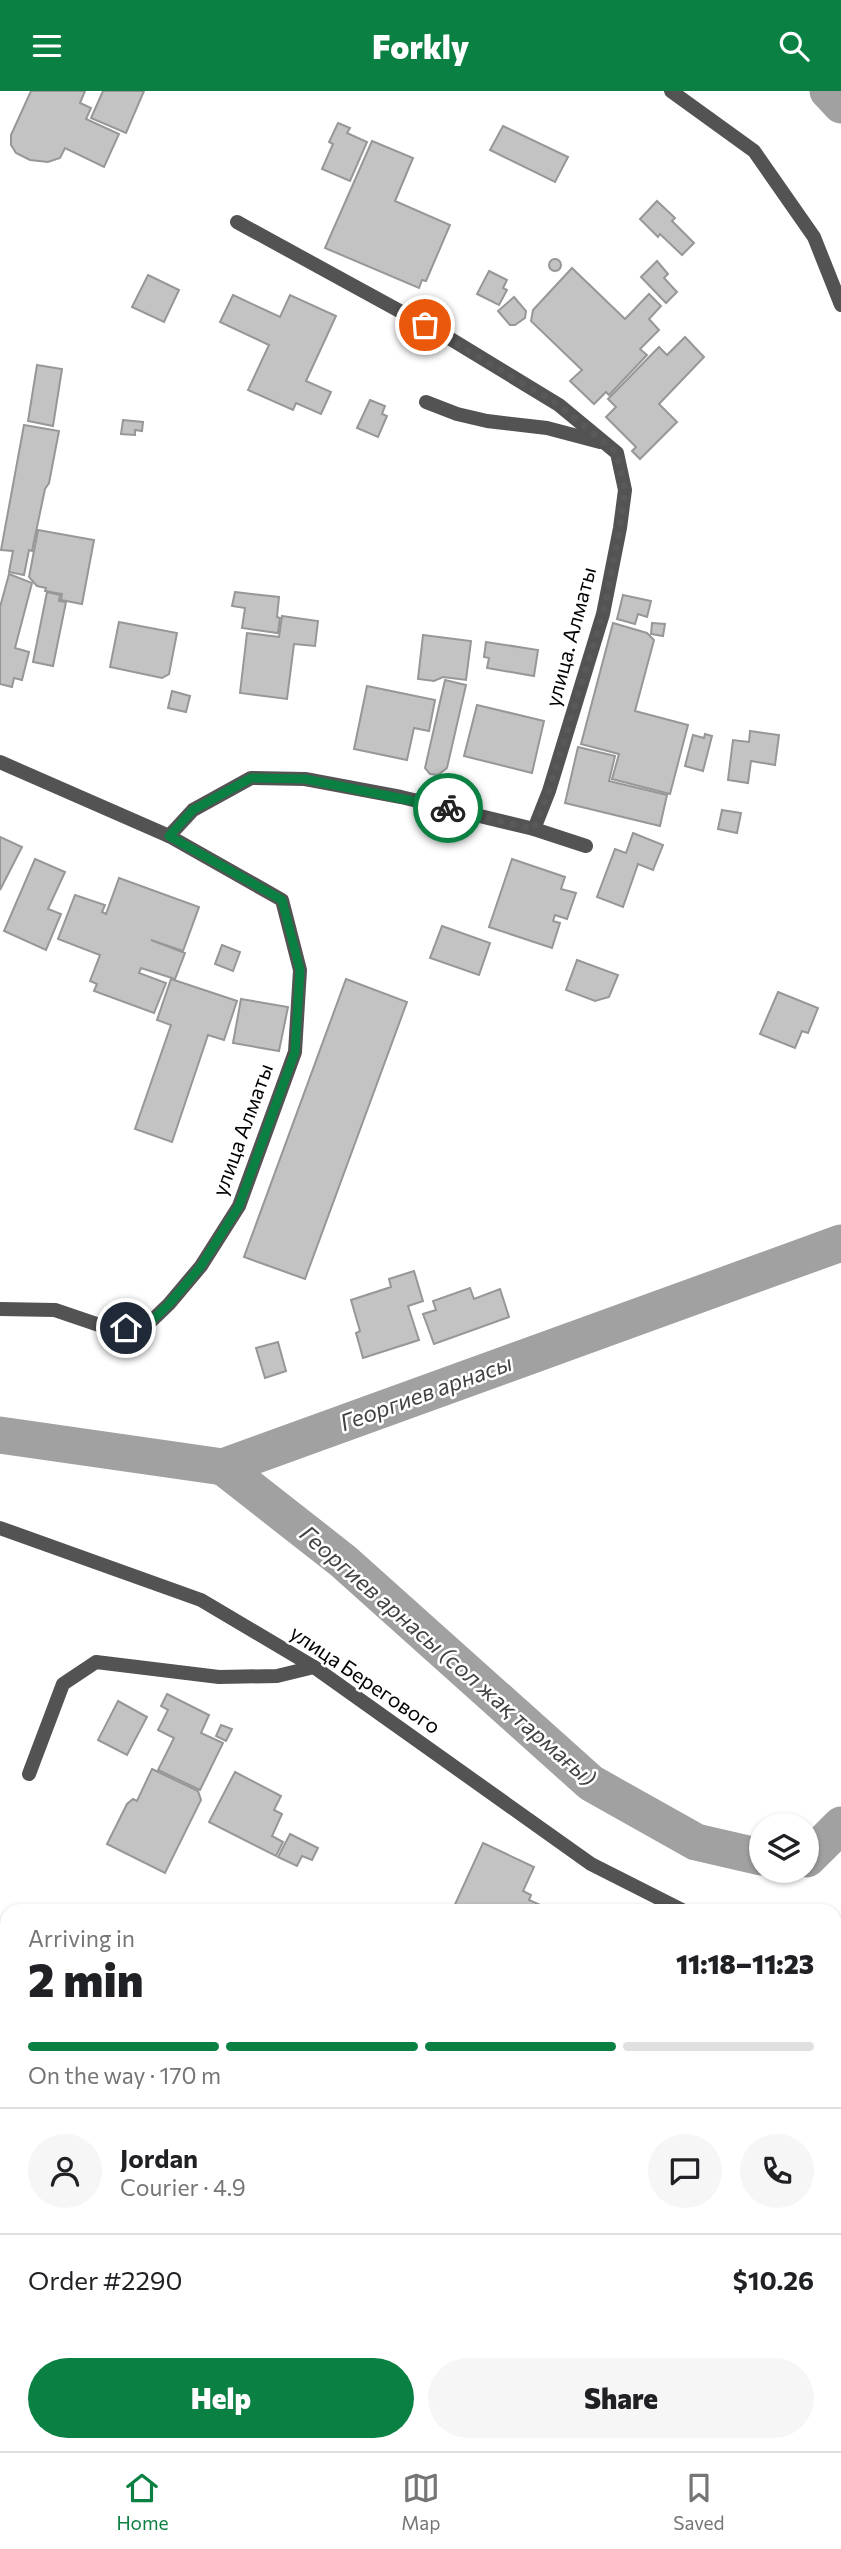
<!DOCTYPE html>
<meta charset="utf-8">
<style>
body{margin:0;font-family:Commissioner,sans-serif;background:#f6f6f6;color:#202124;height:100vh;display:flex;flex-direction:column;font-size:26px;white-space:nowrap}
*{box-sizing:border-box;margin:0}
p{font-size:23px;color:#757577}
.icon{flex:none;width:38px;height:38px;fill:none;stroke:currentColor;stroke-width:2;stroke-linecap:round;stroke-linejoin:round}
.map{position:relative;flex:1;overflow:hidden}
.side{position:absolute;left:0px;top:1813px;width:842px;height:548px;display:flex;flex-direction:column;background:#fff;border-radius:21px 21px 0 0;box-shadow:0 2px 5px #0004}
.side>*{flex:none}
.fabs{position:absolute;left:749px;top:1722px;display:grid;gap:14px}
.fabs a{display:grid;place-items:center;width:70px;height:70px;border-radius:50%;background:#fff;box-shadow:0 2px 5px #0004;font-size:35px}
.pin{position:absolute;display:grid;place-items:center;width:60px;height:60px;color:#fff;margin:-30px;border:4px solid #fff;border-radius:50%;box-shadow:0 2px 7px #0007}
.courier{position:absolute;display:grid;place-items:center;width:70px;height:70px;margin:-35px;border:5px solid #0b8043;border-radius:50%;background:#fff;color:#222;box-shadow:0 2px 9px #0007}
.overview em{font-style:normal;font-weight:800}
.overview div{display:flex;flex-direction:column-reverse}
.overview{display:flex;align-items:center;justify-content:space-between;height:119px;padding:0 28px}
h1{font-size:46px;font-weight:800;line-height:52px}
.bar{display:grid;grid-template-columns:repeat(4,1fr);gap:10px 7px;align-content:center;height:84px;padding:0 28px}
.bar i{height:9px;border-radius:5px;background:#e0e0e0}
.bar .current{background:#0b8043}
.bar p{grid-column:span 4}
.line{display:flex;align-items:center;gap:18px;padding:0 28px;border-top:2px solid #e0e0e0}
.line div{flex:1}
.round{display:grid;place-items:center;flex:none;width:74px;height:74px;border-radius:37px;background:#f6f6f6}
.cta{display:flex;gap:14px;margin-top:auto;padding:14px 28px}
.cta a{flex:1;height:80px;border-radius:42px;background:#0b8043;color:#fff;font-size:28px;font-weight:800;line-height:80px;text-align:center}
.cta a+a{background:#f6f6f6;color:#202124}
header{display:flex;justify-content:space-between;align-items:center;height:91px;padding:0 28px;background:#0b8043;color:#fff;font-size:32px;font-weight:800}
.tabs{display:flex;justify-content:space-around;align-items:center;height:98px;border-top:2px solid #e0e0e0;background:#fff;font-size:19px;color:#757577}
.tabs a{display:grid;justify-items:center;gap:4px}
.tabs .current{color:#0b8043}
.map>svg:first-child{display:block}
.lines{fill:none;stroke-linecap:round;stroke-linejoin:round}
.canal{stroke:#a1a1a1;stroke-width:37}
.building{fill:#c3c3c3;stroke:#979797;stroke-width:2}
.minor{stroke:#535353;stroke-width:14}
.tertiary{stroke:#535353;stroke-width:14}
.done{stroke:#595959;stroke-width:7;stroke-dasharray:0 12.6}
.route{stroke:#0b8043;stroke-width:9}
.labels{text-anchor:middle;stroke-width:5;stroke-linejoin:round;paint-order:stroke}
.street-label{font-size:21px;fill:#000;stroke:#fff}
.water-label{font-size:23px;font-style:italic;fill:#424242;stroke:#fff}
</style>
<header><svg class="icon" aria-label="menu" viewBox="0 0 24 24"><path d="M4 6h16M4 12h16M4 18h16"/></svg>Forkly<svg class="icon" aria-label="search" viewBox="0 0 24 24"><circle cx="10" cy="10" r="6"/><path d="M15 15l6 6"/></svg></header>
<div class="map">
<svg width="841" height="2360" viewBox="0 0 841 2360">
<rect width="100%" height="100%" fill="#fff"/>
<g class="lines">
<g class="canal">
<path d="M828,0L841,14"/>
<path d="M0,1344L223,1376L841,1152"/>
<path d="M223,1376L343,1470L591,1692L696,1751L761,1766"/>
<path d="M807,1768L841,1734"/>
</g>
</g>
<g class="building">
<path d="M31,0H85L80,12L91,17L86,28L119,43L104,76L65,57L60,67L48,71L30,69L16,62L11,54V44Z"/>
<path d="M103,0H144L126,42L91,27Z"/>
<path d="M338,32L350,37L347,42L367,51L350,90L322,78L333,53L329,51Z"/>
<path d="M503,35L568,66L555,91L490,59Z"/>
<path d="M372,50L413,67L395,110L450,134L426,190L422,189L419,197L325,157Z"/>
<path d="M657,110L675,127L672,130L694,152L682,164L660,143L658,146L640,128Z"/>
<circle cx="555" cy="174" r="6"/>
<path d="M657,170L668,183L664,187L677,201L666,212L641,186Z"/>
<path d="M572,177L625,228L649,203L661,215L649,228L659,239L640,258L647,264L609,304L606,301L594,313L570,290L582,279L531,230L533,219Z"/>
<path d="M489,180L507,189L503,197L507,199L499,214L477,203Z"/>
<path d="M148,184L179,199L164,231L132,216Z"/>
<path d="M233,204L280,226L290,204L336,225L306,290L331,301L321,323L296,312L293,319L248,299L269,254L220,231Z"/>
<path d="M514,206L526,220L525,227L515,234H510L498,220Z"/>
<path d="M685,246L704,266L659,313L677,331L640,368L632,360L636,356L606,326L616,316L608,308L659,256L667,264Z"/>
<path d="M37,274L62,278L53,335L28,330Z"/>
<path d="M370,309L385,315L382,323L387,325L378,346L357,337Z"/>
<path d="M123,329L143,331L142,340L135,339V344L121,343Z"/>
<path d="M24,334L59,340L49,392L45,398L32,460L29,459L24,484L9,481L13,460L1,459Z"/>
<path d="M38,439L94,449L82,513L61,509L62,503L45,500L46,497L37,495L29,486Z"/>
<path d="M9,483L32,492L15,557L29,561L22,589L14,587L12,596L0,593V516Z"/>
<path d="M47,501L60,504L59,510L66,511L53,575L33,571Z"/>
<path d="M235,501L279,506L277,526L280,527L278,542L242,537L245,517L232,515Z"/>
<path d="M623,504L651,510L647,526L638,523L635,533L617,528Z"/>
<path d="M282,525L318,530L315,555L294,553L287,608L240,602L247,542L279,546Z"/>
<path d="M119,531L177,542L169,583L162,587L110,576Z"/>
<path d="M613,532L647,542L654,549L635,620L688,634L670,703L612,688L619,663L581,653Z"/>
<path d="M652,532L665,533L663,545L651,543Z"/>
<path d="M423,544L471,550L466,589L443,586L434,590L418,588Z"/>
<path d="M486,551L538,559L534,585L487,577L489,567L484,566Z"/>
<path d="M445,589L466,594L447,677L438,684L430,683L425,677Z"/>
<path d="M367,595L435,609L429,640L414,637L407,669L354,658Z"/>
<path d="M172,600L190,605L186,621L168,617Z"/>
<path d="M477,614L544,630L532,682L464,665Z"/>
<path d="M750,640L779,644L775,674L751,670L748,692L728,689L733,649L749,651Z"/>
<path d="M705,643L712,645L703,680L685,675L693,644L704,647Z"/>
<path d="M578,656L615,665L609,690L667,704L660,735L565,712Z"/>
<path d="M722,719L741,722L737,742L718,738Z"/>
<path d="M633,742L663,754L653,779L638,773L623,816L597,806L615,758L626,762Z"/>
<path d="M0,746L22,756L0,799Z"/>
<path d="M35,768L65,781L48,818L61,823L46,859L4,840Z"/>
<path d="M512,768L565,786L561,798L576,802L567,828L555,824L553,830L560,832L552,857L489,836Z"/>
<path d="M119,787L199,816L183,860L151,849L185,862L175,888L141,877L139,882L166,892L154,922L94,900L97,893L90,890L100,864L58,848L75,804L105,814L102,821L106,823Z"/>
<path d="M442,835L490,852L479,884L430,867Z"/>
<path d="M222,854L240,861L233,880L215,873Z"/>
<path d="M577,869L618,884L609,906L595,910L566,899Z"/>
<path d="M171,888L237,910L224,949L208,944L172,1051L135,1038L171,934L157,929Z"/>
<path d="M346,888L407,911L305,1188L244,1166Z"/>
<path d="M778,901L818,917L808,942L802,940L795,957L760,943Z"/>
<path d="M241,908L288,916L279,960L233,952Z"/>
<path d="M414,1180L423,1210L408,1215L419,1249L363,1267L356,1242L360,1240L351,1209L391,1196L389,1188Z"/>
<path d="M470,1197L474,1208L500,1198L509,1226L434,1253L423,1223L436,1219L433,1210Z"/>
<path d="M278,1251L286,1280L265,1287L256,1257Z"/>
<path d="M167,1603L209,1624L201,1642L223,1652L200,1699L158,1679L174,1647L158,1639L168,1619L161,1615Z"/>
<path d="M118,1610L147,1626L127,1664L98,1649Z"/>
<path d="M221,1634L232,1638L226,1650L216,1645Z"/>
<path d="M152,1678L198,1700L201,1709L165,1782L107,1753L127,1713L133,1708L137,1710Z"/>
<path d="M235,1681L281,1705L274,1719L282,1723L272,1745L283,1751L276,1765L209,1731Z"/>
<path d="M290,1743L318,1757L312,1769L302,1765L297,1775L278,1766Z"/>
<path d="M483,1752L534,1776L523,1800L531,1804L529,1809L545,1816L544,1820H452Z"/>
<path d="M1,1918L7,1921V1989L1,1990Z"/>
<path d="M835,2115L841,2126V2171L835,2174Z"/>
<path d="M441,2354H470L475,2360H446Z"/>
<path d="M485,2354H577L581,2360H490Z"/>
</g>
<g class="lines">
<g class="minor">
<path d="M671,0L754,60L814,146L841,214"/>
<path d="M237,131L449,247L559,314L617,362L625,399L620,437L603,523L549,700L534,738"/>
<path d="M426,311L457,323L487,330L547,337L600,351"/>
<path d="M0,671L169,745L282,809L300,879L295,961L239,1115L201,1175L169,1213L144,1237H108L55,1219L0,1218"/>
<path d="M169,745L193,719L251,687L305,688L401,706L534,738L586,755"/>
<path d="M0,1437L201,1509L314,1576L591,1773L684,1820"/>
<path d="M29,1683L63,1593L96,1571L219,1586L277,1585L314,1576"/>
<path d="M835,1878L841,1879"/>
<path d="M0,2071L7,2073"/>
<path d="M0,2278L7,2280"/>
</g>
<g class="tertiary">
<path d="M835,1990L841,1986"/>
<path d="M179,2360L189,2354"/>
</g>
</g>
<g class="lines">
<path class="done" d="M425,234L559,314L617,362L625,399L620,437L603,523L549,699L534,738L448,717"/>
<path class="route" d="M126,1237H144L169,1213L201,1175L239,1115L295,961L300,879L282,809L169,745L193,719L251,687L305,688L448,717"/>
</g>
<g class="labels">
<g class="street-label">
<text transform="translate(571 546) rotate(-75)" y="7">улица. Алматы</text>
<text transform="translate(243 1039) rotate(-70)" y="7">улица Алматы</text>
<text transform="translate(365 1589) rotate(34)" y="7">улица Берегового</text>
</g>
<g class="water-label">
<text transform="translate(426 1302) rotate(-20)" y="8">Георгиев арнасы</text>
<text transform="translate(448 1565) rotate(41)" y="8">Георгиев арнасы (сол жақ тармағы)</text>
</g>
</g>
</svg>
<div class="fabs">
<a><svg class="icon" aria-label="layers" viewBox="0 0 24 24"><path d="M12 4l9 5-9 5-9-5zM3 14l9 5 9-5"/></svg></a>
</div>
<div class="pin" style="left:425px;top:234px;background:#ea580c"><svg class="icon" aria-label="bag" viewBox="0 0 24 24"><path d="M5 8h14l-1 12H6zM9 8a3 3 0 0 1 6 0"/></svg></div>
<div class="pin" style="left:126px;top:1237px;background:#1f2937"><svg class="icon" aria-label="home" viewBox="0 0 24 24"><path d="M3 11l9-7 9 7M6 9v11h12V9"/></svg></div>
<div class="courier" style="left:448px;top:717px"><svg class="icon" aria-label="bike" viewBox="0 0 24 24"><circle cx="6" cy="16" r="4"/><circle cx="18" cy="16" r="4"/><path d="M6 16l4-8h5l3 8M10 8l3 8H6M13 5h3"/></svg></div>
<section class="side">
<div class="overview"><div><h1>2 min</h1><p>Arriving in</p></div><em>11:18–11:23</em></div>
<div class="bar"><i class="current"></i><i class="current"></i><i class="current"></i><i></i><p>On the way · 170 m</p></div>
<div class="line" style="height:126px"><a class="round"><svg class="icon" aria-label="person" viewBox="0 0 24 24"><circle cx="12" cy="8" r="4"/><path d="M4 21q1-7 8-7t8 7"/></svg></a><div><b>Jordan</b><p>Courier · 4.9</p></div><a class="round"><svg class="icon" aria-label="chat" viewBox="0 0 24 24"><path d="M4 5h16v11H9l-5 4z"/></svg></a><a class="round"><svg class="icon" aria-label="phone" viewBox="0 0 24 24"><path d="M5 4h4l2 5-3 2q2 4 5 5l2-3 5 2v4C11 20 4 13 5 4z"/></svg></a></div>
<div class="line" style="height:91px"><div>Order #2290</div><b>$10.26</b></div>
<div class="cta"><a>Help</a><a>Share</a></div>
</section>
</div>
<nav class="tabs">
<a class="current"><svg class="icon" aria-label="home" viewBox="0 0 24 24"><path d="M3 11l9-7 9 7M6 9v11h12V9"/></svg>Home</a>
<a><svg class="icon" aria-label="map" viewBox="0 0 24 24"><path d="M3 6l6-2 6 2 6-2v14l-6 2-6-2-6 2zM9 4v14M15 6v14"/></svg>Map</a>
<a><svg class="icon" aria-label="saved" viewBox="0 0 24 24"><path d="M7 4h10v16l-5-4-5 4z"/></svg>Saved</a>
</nav>
